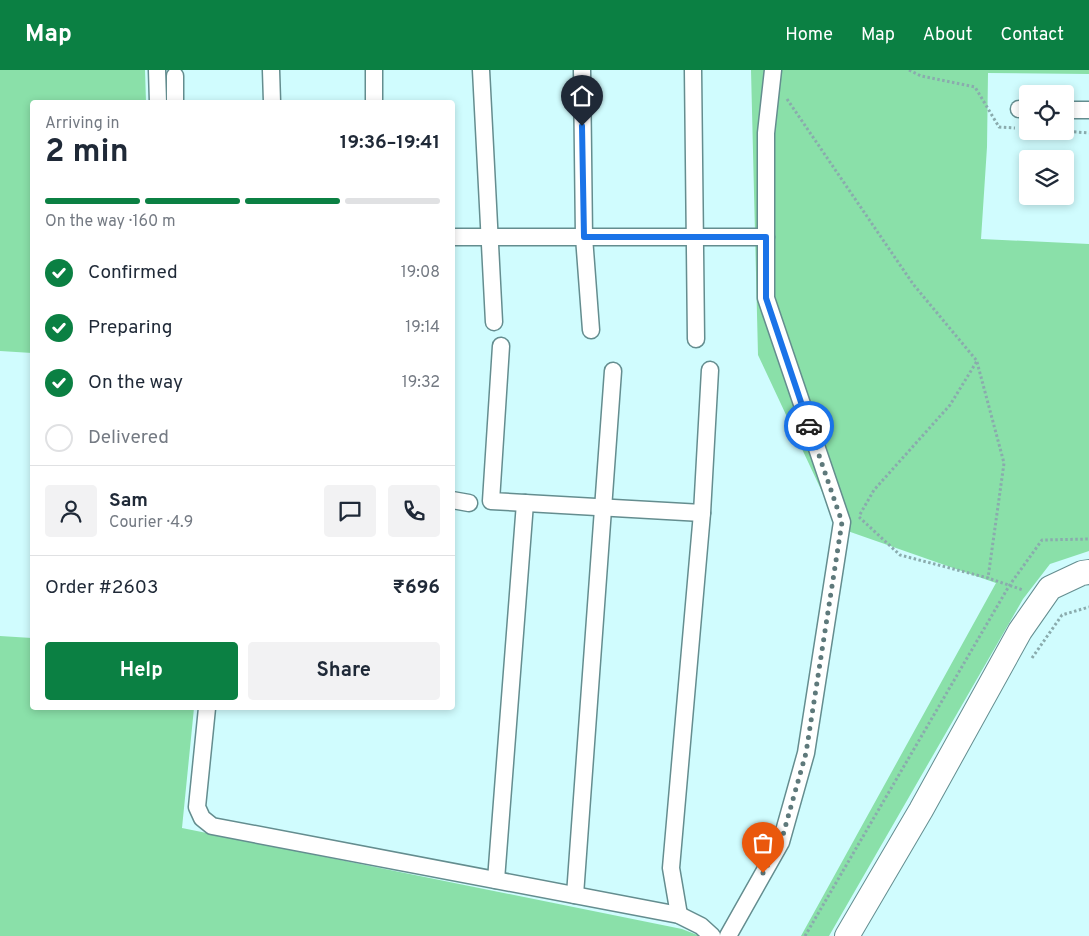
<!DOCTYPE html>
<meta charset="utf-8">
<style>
body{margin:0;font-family:Overpass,sans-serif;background:#f2f2f3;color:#1f2937;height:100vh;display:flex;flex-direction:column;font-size:19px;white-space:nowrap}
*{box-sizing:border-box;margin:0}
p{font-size:16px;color:#747a83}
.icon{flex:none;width:28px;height:28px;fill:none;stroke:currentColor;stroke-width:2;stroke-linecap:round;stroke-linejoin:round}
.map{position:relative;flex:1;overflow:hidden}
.details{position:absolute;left:30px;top:30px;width:425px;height:610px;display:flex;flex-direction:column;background:#fff;border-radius:5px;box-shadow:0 2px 8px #0003}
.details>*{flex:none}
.controls{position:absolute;left:1019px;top:15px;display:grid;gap:10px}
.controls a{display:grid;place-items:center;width:55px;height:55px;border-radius:5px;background:#fff;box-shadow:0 2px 8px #0003;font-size:25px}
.pin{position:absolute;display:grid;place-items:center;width:42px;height:42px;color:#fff;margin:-51px -21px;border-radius:50% 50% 50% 0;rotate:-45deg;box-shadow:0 0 5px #0007}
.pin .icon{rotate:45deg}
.courier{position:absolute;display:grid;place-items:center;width:50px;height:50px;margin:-25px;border:4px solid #1a73e8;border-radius:50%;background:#fff;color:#222;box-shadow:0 1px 6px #0007}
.overview em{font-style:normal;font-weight:700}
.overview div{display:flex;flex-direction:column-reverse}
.overview{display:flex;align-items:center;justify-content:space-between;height:85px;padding:0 15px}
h1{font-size:32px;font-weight:700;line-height:38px}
.bar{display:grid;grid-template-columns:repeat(4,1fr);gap:8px 5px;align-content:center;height:60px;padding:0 15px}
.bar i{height:6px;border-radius:4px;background:#e0e1e3}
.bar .selected{background:#0b8043}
.bar p{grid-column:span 4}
.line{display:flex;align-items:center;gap:12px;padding:0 15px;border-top:1px solid #e0e1e3}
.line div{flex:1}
.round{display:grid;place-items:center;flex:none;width:52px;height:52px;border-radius:5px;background:#f2f2f3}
ol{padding:0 15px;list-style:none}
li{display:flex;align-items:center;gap:15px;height:55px}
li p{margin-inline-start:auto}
li .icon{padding:5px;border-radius:50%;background:#0b8043;color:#fff;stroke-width:4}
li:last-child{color:#747a83}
li i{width:28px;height:28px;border:2px solid #e0e1e3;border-radius:50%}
.action{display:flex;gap:10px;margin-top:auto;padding:10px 15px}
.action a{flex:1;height:58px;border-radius:5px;background:#0b8043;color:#fff;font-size:20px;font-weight:700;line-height:58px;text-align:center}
.action a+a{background:#f2f2f3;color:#1f2937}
header{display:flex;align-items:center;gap:30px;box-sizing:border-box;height:70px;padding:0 25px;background:#0b8043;color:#fff}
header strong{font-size:24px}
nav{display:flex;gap:28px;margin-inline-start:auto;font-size:18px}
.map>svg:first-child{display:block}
.green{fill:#8ae0a9}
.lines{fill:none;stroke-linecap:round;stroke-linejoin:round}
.street-casing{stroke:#648d8f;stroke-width:19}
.secondary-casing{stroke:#648d8f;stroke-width:26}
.path{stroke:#8aabad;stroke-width:3;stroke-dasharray:2.5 2.5;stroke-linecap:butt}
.street{stroke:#fff;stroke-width:16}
.secondary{stroke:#fff;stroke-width:24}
.done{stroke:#5e797b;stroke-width:5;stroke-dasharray:0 9}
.route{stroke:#1a73e8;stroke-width:6}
</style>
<header>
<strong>Map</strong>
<nav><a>Home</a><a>Map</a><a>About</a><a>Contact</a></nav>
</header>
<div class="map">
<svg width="1089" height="866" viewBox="0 0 1089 866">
<rect width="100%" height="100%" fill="#d0fcfe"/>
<g class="green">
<path d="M0,0H145L146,32H32V283L0,281Z"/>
<path d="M751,0H1089V4L988,3L987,77L981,169L1089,174V481L1050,494L1023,529L829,866H801L996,513L839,458L758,285Z"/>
<path d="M0,566L32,568V638H194L182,758L682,859L700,866H0Z"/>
</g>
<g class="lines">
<g class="street-casing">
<g id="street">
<path d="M157,0L158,32"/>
<path d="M271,0L272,32"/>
<path d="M374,0V32"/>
<path d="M481,0L494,252"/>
<path d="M582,0L584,167L591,260"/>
<path d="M693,0L696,269"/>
<path d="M175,6V32"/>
<path d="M1019,39H1028"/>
<path d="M1065,40H1089"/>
<path d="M452,167H766"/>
<path d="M501,276L491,431L702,443"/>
<path d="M452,430L469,433"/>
<path d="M207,638L197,737L202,748L212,756L679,845L701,856L712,866"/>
<path d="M496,810L525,433"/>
<path d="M575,825L613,301"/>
<path d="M679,845L671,798L702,443L710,300"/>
<path d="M728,866L781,772L806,683L842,452L766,228V63L773,0"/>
</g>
</g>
<g class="secondary-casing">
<path id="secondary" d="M847,866L921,740L1020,561L1050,518L1082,503L1089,502"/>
</g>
<g class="path">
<path d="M909,0L921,6L975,17L999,57L1015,58"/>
<path d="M787,29L913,214L977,291L950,335L874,420L859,446"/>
<path d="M1064,61L1089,63"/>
<path d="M977,292L1004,393L988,508"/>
<path d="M859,447L900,485L988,508L1023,520"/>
<path d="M1032,588L1062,545L1089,537"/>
<path d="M805,866L1009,516L1042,470L1089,469"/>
</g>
<use href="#street" class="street"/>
<use href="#secondary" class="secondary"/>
</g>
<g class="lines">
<path class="done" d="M763,803L781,772L806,683L842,452L809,356"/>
<path class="route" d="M582,56L584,167H766V228L809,356"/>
</g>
</svg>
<div class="controls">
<a><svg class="icon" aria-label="locate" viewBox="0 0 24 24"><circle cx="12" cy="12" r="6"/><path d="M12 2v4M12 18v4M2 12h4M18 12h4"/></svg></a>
<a><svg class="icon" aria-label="layers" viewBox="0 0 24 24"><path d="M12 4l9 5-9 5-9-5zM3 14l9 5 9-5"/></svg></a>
</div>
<div class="pin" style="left:763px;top:803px;background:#ea580c"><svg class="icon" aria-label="bag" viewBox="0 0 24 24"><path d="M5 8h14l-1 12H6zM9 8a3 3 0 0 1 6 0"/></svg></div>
<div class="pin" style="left:582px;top:56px;background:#1f2937"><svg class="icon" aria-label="home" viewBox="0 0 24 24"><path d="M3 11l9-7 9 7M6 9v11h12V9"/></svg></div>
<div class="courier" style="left:809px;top:356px"><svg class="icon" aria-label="car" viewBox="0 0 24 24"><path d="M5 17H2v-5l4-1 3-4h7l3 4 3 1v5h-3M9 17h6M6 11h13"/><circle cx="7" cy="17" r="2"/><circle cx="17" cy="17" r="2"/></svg></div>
<section class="details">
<div class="overview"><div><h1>2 min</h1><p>Arriving in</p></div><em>19:36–19:41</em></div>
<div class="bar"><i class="selected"></i><i class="selected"></i><i class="selected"></i><i></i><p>On the way · 160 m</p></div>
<ol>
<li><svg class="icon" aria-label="check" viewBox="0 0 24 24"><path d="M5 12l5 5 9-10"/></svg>Confirmed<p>19:08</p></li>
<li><svg class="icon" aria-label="check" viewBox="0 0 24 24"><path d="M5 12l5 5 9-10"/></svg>Preparing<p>19:14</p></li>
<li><svg class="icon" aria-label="check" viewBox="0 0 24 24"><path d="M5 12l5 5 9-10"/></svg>On the way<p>19:32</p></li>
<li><i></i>Delivered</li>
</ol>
<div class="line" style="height:90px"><a class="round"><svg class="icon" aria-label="person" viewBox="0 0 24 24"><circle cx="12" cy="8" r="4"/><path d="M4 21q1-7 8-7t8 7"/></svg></a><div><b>Sam</b><p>Courier · 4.9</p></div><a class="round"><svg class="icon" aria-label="chat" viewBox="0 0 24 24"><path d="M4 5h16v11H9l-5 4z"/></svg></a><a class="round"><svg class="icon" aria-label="phone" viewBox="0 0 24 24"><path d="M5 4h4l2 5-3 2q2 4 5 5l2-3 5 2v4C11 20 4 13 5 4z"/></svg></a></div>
<div class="line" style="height:65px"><div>Order #2603</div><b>₹696</b></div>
<div class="action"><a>Help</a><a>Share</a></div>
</section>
</div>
